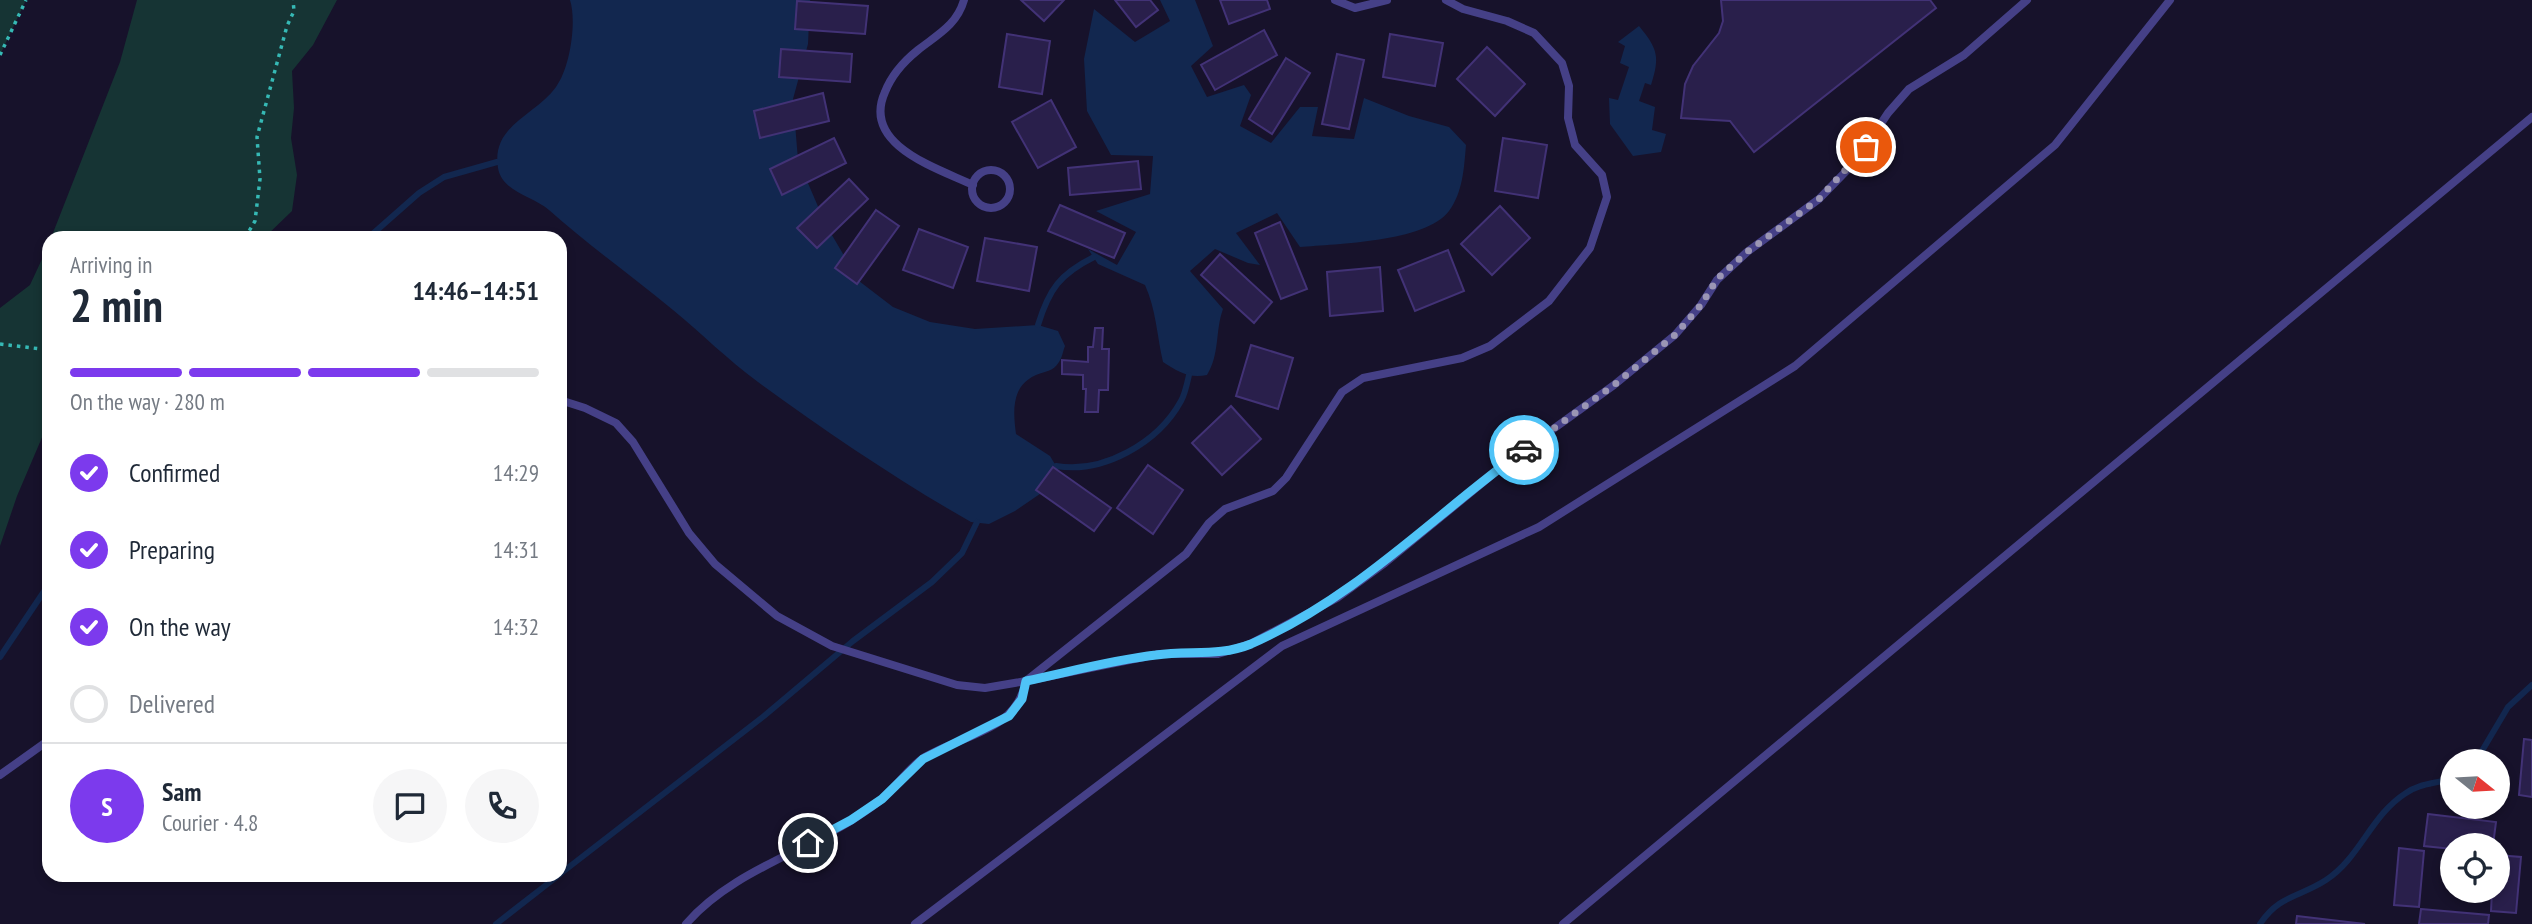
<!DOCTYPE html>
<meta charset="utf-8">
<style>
body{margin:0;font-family:"PT Sans Narrow",sans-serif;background:#f6f6f7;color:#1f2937;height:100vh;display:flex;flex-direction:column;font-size:26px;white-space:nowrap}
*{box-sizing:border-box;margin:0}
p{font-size:23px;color:#747a83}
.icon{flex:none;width:38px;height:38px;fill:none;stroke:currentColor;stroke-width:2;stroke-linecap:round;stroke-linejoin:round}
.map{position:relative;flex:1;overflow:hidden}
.side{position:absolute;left:42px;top:231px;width:525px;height:651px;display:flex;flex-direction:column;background:#fff;border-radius:21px;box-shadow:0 4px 10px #0003}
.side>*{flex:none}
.needle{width:46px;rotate:108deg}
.fabs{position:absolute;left:2440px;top:749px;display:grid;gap:14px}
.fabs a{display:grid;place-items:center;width:70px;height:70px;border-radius:50%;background:#fff;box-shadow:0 4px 10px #0003;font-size:35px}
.pin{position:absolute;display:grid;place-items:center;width:60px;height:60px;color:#fff;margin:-30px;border:4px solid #fff;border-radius:50%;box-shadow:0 2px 7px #0007}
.courier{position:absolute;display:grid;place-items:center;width:70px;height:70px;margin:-35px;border:5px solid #4fc3f7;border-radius:50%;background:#fff;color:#222;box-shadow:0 2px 9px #0007}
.summary em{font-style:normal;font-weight:700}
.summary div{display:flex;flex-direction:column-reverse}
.summary{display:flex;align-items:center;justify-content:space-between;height:119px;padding:0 28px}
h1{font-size:46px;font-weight:700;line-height:52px}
.bar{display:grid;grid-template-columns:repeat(4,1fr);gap:10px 7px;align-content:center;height:84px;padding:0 28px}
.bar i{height:9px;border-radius:5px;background:#e0e1e3}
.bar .selected{background:#7c3aed}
.bar p{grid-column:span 4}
.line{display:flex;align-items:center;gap:18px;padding:0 28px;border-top:2px solid #e0e1e3}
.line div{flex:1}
.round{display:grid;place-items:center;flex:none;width:74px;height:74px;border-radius:37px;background:#f6f6f7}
ol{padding:0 28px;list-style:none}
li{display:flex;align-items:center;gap:21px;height:77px}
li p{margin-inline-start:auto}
li .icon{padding:7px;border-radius:50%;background:#7c3aed;color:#fff;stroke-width:4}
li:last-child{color:#747a83}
li i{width:38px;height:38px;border:4px solid #e0e1e3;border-radius:50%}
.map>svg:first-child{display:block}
.green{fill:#163434}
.water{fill:#12274f}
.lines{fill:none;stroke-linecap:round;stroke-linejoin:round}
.stream{stroke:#12274f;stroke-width:6}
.building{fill:#291f4b;stroke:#423276;stroke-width:2}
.path{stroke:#36b9b5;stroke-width:3.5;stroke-dasharray:3.5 5;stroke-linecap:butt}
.lane{stroke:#454087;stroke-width:8}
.done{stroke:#9b96b4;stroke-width:7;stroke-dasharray:0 12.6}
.route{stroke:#4fc3f7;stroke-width:9}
</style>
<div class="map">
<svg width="2532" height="924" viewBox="0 0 2532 924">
<rect width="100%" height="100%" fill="#17122b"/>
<g class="green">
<path d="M0,0H26L0,55Z"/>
<path d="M137,0H337L313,45L292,71L294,108L291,138L297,175L292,211L264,238H51L120,62Z"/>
<path d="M49,244V421L17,496L0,546V308L30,285Z"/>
</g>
<g class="water">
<path d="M570,0H810L808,44L793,99L798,160L826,225L859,281L893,307L930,322L975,329L1038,325L1058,331L1065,346C1063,351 1062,358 1059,362C1053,372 1045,371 1036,375C1011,386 1013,411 1016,434L1050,456L1056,466L1053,485L1015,511L989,524L971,522C899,481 825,431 758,382C728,360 701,333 673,310C632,276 588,245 549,210C533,196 502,192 498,168C491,125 535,116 556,87C570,68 577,22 570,0Z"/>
<path d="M1160,0H1195L1213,46L1191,66L1207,97L1244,85L1251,95L1240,126L1271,143L1300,107H1318L1312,136L1354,139L1364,98L1409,116L1449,127L1466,145C1464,168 1463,192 1449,211C1426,242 1336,244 1300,247L1277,213L1236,233L1260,265L1248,263L1215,249L1190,271L1223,309C1215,331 1220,354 1207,375C1189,379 1177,371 1163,362C1157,336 1156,309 1145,285L1098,264L1088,249L1117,265L1136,232L1096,211L1150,194L1153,156L1111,155L1087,111L1084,59L1094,9L1135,42L1170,21Z"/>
<path d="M1639,26C1658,49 1660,57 1651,85L1645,83L1639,101L1655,107L1652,130L1666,134L1661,152L1633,156L1610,124L1609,98L1618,100L1629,67L1620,63L1625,46L1618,42Z"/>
</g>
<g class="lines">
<g class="stream">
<path d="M368,238L419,193L444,177L497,162"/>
<path d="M1038,325C1049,289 1060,274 1094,257"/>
<path d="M1056,466C1103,474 1158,443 1181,401C1185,394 1187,384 1189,375"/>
<path d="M0,657L49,584"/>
<path d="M2476,761L2508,707L2532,685"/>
<path d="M560,874L764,716L853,641L932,582L962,553L977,522"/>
<path d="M496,924L559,875"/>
<path d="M2260,924C2279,895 2300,897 2326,880C2360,858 2371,815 2406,793C2420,783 2436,784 2452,778"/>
</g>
</g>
<g class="building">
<path d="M1021,0H1064L1044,21Z"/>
<path d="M1115,0H1150L1158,10L1136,27Z"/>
<path d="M1220,0H1267L1270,9L1229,24Z"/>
<path d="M1721,0H1930L1936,8L1754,152L1730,121L1681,118L1685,84L1693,66L1719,33L1723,21Z"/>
<path d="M797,1L868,6L865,34L795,29Z"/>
<path d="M1264,30L1277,55L1215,90L1201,65Z"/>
<path d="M1007,34L1050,41L1042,94L999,87Z"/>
<path d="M1390,34L1443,43L1435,86L1383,77Z"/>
<path d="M1487,47L1525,84L1495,116L1457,79Z"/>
<path d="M781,49L852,54L850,82L779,77Z"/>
<path d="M1337,54L1364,60L1349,129L1322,124Z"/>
<path d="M1286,58L1310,73L1272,134L1249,119Z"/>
<path d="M823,93L829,121L760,138L754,111Z"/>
<path d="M1051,100L1076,147L1038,168L1012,122Z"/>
<path d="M834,138L846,163L782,195L770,169Z"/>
<path d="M1503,138L1547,145L1538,198L1495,191Z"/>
<path d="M1138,161L1141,189L1070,195L1068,168Z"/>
<path d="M849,179L868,199L817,248L797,228Z"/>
<path d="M1060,205L1125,233L1114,258L1048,231Z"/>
<path d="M1500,206L1530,238L1492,275L1461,244Z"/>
<path d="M876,210L899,226L857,284L835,268Z"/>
<path d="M1280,222L1307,289L1281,299L1255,233Z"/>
<path d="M919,229L968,247L953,288L903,270Z"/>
<path d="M985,238L1037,247L1029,291L977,281Z"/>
<path d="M1448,250L1464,291L1415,311L1398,270Z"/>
<path d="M1220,254L1272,302L1254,323L1201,275Z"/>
<path d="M1380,267L1383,311L1330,316L1327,272Z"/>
<path d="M1095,328H1103L1102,349H1109L1108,390H1099L1098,412H1085L1086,389H1083V375L1062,374V360L1088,362V347H1093Z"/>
<path d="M1251,345L1293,358L1278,409L1236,396Z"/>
<path d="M1231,406L1261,439L1222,475L1192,443Z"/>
<path d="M1148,465L1183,490L1153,534L1117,508Z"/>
<path d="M1053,467L1111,508L1094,531L1036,490Z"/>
<path d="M2524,739L2532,740V797L2519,795Z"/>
<path d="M2428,814L2496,822L2493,845H2452V849L2424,846Z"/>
<path d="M2399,848L2424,851L2419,907L2394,905Z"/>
<path d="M2497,855L2521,857L2516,913L2491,911L2492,891H2497Z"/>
<path d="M2421,909L2489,915L2488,924H2419Z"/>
<path d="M2297,916L2365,924H2296Z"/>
</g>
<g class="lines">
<g class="path">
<path d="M0,55L26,0"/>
<path d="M245,238L255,221L260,179L257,137L287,26L294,11L293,0"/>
<path d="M0,344L49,350"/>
</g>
<g class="lane">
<path d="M964,0C957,25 937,35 918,50C903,62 892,74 885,92C861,145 937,168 973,185"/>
<path d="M1335,0L1355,8L1387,0"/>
<circle cx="991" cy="189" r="19"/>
<path d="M560,400L585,408L616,423L633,442L689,533L715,564L777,616L832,646L957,685L985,688L1026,681L1186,554L1209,523L1225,509L1273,491L1286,478L1342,392L1363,378L1462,358L1490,346L1549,301L1590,248L1607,197L1602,175L1575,145L1568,118L1569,86L1562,63L1534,33L1507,21L1463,9L1446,0"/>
<path d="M0,775L49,740"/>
<path d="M686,924C729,874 798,854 852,820C863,813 874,806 883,798C897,786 909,767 925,757C963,734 1016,732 1026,681L1159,654H1218L1250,644L1337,598L1385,563L1509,461L1614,385L1675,335L1701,305L1717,280L1747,252L1819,199L1856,161L1888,113L1909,89L1964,55L2027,0"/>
<path d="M915,924L1282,646L1539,527L1795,366L2055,145L2170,0"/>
<path d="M1563,924L2532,117"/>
</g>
</g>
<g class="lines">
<path class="done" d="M1524,450L1614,385L1675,335L1701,305L1717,279L1747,252L1819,199L1866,147"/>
<path class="route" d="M808,843L851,820L882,799L923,759L1009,716L1022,699L1026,681C1069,672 1112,660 1156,655C1189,650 1219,657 1251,644C1357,597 1432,517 1524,450"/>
</g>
</svg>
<div class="fabs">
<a><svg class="needle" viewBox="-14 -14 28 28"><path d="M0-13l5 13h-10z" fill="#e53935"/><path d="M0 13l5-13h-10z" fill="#747a83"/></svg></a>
<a><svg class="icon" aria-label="locate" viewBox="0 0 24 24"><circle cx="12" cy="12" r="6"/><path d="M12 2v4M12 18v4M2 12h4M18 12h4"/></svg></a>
</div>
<div class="pin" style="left:1866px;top:147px;background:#ea580c"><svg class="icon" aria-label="bag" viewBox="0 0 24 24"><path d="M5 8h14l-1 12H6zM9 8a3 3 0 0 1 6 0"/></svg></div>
<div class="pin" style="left:808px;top:843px;background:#1f2937"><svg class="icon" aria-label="home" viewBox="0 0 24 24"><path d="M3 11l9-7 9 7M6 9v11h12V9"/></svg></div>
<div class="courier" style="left:1524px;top:450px"><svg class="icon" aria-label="car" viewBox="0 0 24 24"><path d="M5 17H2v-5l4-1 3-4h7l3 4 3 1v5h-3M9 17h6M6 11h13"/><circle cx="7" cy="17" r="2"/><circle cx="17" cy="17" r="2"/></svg></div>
<section class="side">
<div class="summary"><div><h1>2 min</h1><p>Arriving in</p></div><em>14:46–14:51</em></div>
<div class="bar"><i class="selected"></i><i class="selected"></i><i class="selected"></i><i></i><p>On the way · 280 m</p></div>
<ol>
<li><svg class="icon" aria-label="check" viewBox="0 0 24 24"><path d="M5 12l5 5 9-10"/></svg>Confirmed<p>14:29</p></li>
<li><svg class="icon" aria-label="check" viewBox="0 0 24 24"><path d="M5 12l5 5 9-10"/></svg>Preparing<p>14:31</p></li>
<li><svg class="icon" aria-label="check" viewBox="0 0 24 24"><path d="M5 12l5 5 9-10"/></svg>On the way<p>14:32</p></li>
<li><i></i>Delivered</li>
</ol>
<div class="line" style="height:126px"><b class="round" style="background:#7c3aed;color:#fff">S</b><div><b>Sam</b><p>Courier · 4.8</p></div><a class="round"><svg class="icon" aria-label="chat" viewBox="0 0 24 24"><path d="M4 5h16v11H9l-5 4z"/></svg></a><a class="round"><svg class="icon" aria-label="phone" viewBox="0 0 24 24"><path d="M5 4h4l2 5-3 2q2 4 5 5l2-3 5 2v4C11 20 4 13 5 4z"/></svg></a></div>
</section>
</div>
